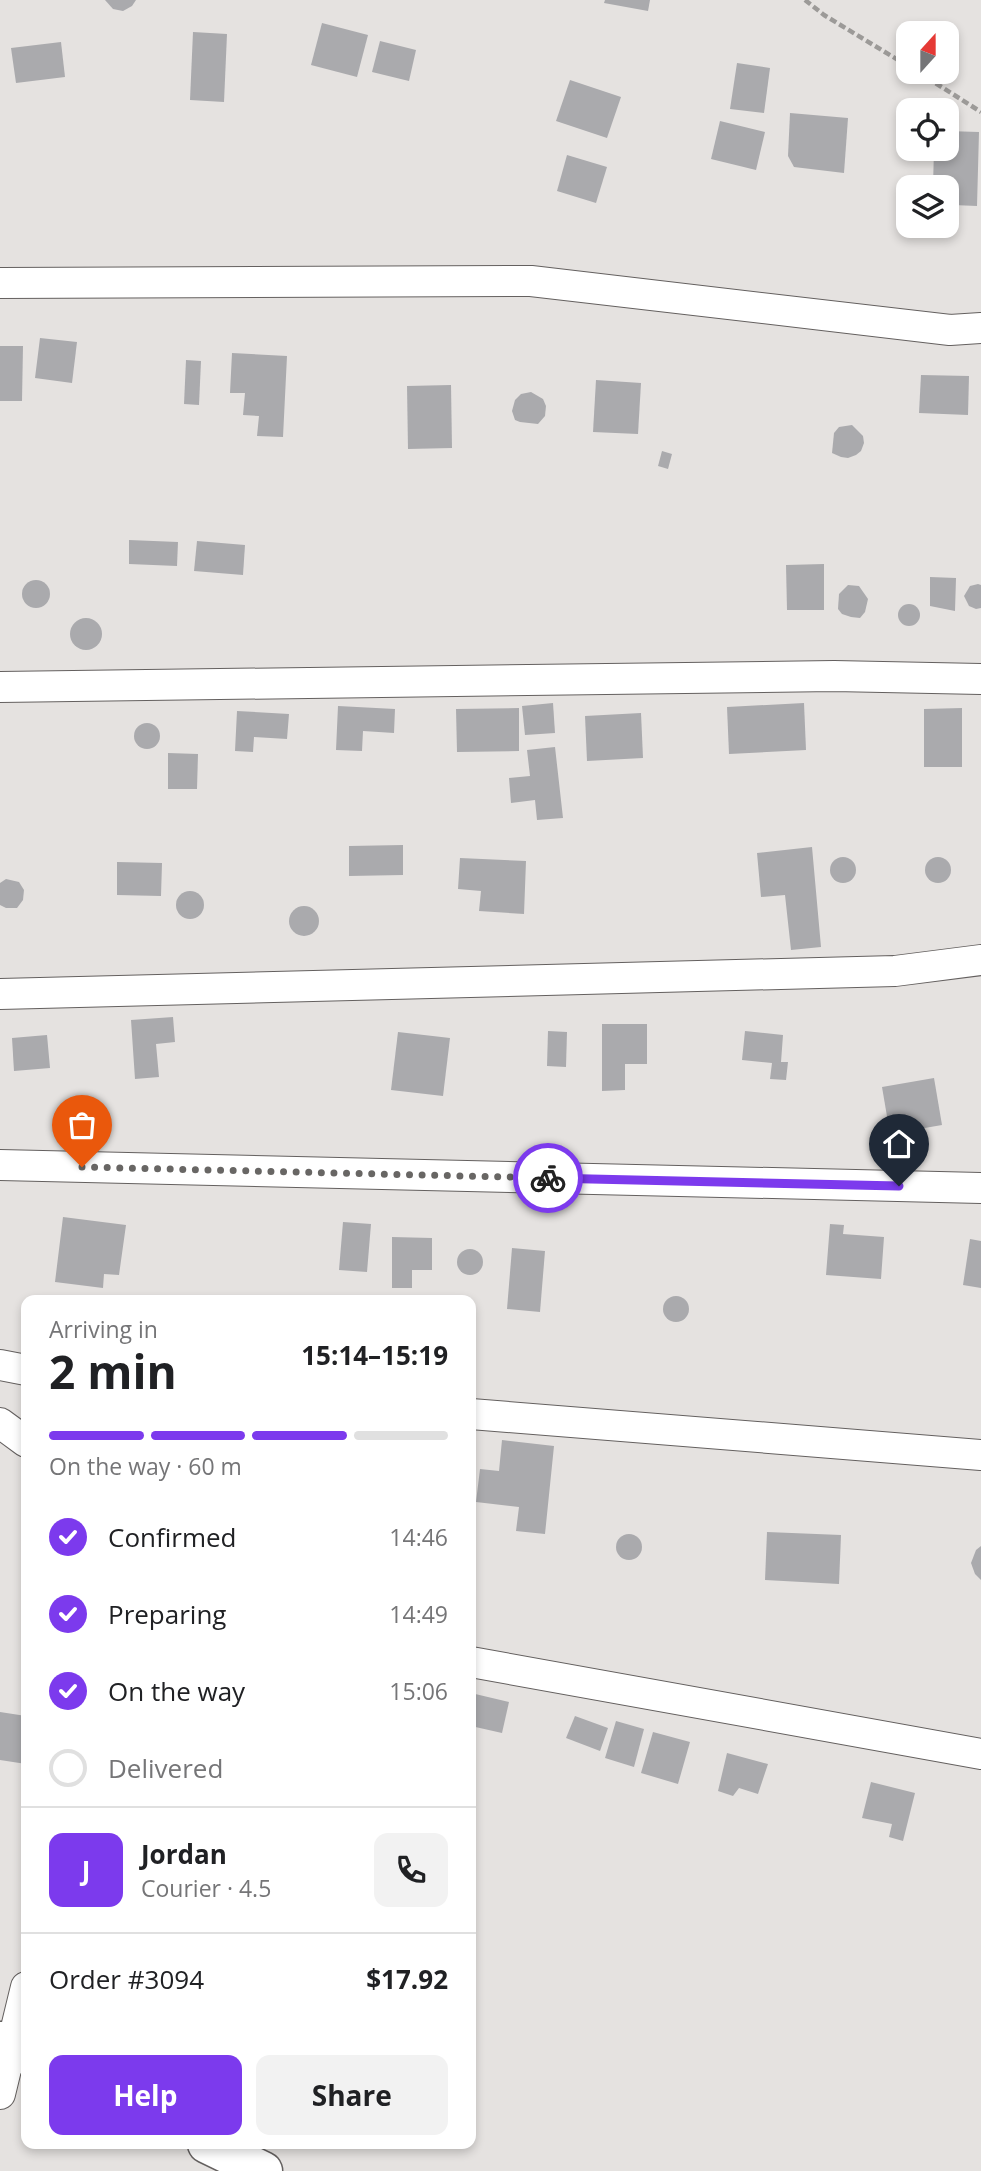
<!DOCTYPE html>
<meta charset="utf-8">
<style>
body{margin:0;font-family:"Open Sans",sans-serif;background:#f2f2f2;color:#202124;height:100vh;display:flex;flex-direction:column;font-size:26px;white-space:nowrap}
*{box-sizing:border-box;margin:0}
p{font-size:23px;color:#757577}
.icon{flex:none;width:38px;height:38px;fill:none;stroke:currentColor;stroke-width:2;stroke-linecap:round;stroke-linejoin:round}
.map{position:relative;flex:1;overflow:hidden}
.details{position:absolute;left:21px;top:1295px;width:455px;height:854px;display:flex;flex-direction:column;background:#fff;border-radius:14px;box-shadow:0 4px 10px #0003}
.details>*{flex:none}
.needle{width:46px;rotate:21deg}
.buttons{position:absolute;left:896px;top:21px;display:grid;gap:14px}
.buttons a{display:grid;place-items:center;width:63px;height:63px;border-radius:14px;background:#fff;box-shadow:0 4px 10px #0003;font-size:35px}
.pin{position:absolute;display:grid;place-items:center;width:60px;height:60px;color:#fff;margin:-72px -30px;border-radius:50% 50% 50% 0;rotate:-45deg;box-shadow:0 0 7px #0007}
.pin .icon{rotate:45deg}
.courier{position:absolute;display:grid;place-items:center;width:70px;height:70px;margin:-35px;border:5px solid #7c3aed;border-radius:50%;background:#fff;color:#222;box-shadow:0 2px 9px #0007}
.head em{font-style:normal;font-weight:700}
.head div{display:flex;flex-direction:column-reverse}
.head{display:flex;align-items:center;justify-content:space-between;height:119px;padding:0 28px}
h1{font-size:46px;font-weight:700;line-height:52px}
.bar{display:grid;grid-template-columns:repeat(4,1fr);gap:10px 7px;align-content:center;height:84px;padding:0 28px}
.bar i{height:9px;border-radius:5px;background:#e0e0e0}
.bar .current{background:#7c3aed}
.bar p{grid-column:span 4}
.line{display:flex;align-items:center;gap:18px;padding:0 28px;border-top:2px solid #e0e0e0}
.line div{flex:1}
.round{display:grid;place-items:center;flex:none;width:74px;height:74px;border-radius:14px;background:#f2f2f2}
ol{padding:0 28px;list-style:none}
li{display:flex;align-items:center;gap:21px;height:77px}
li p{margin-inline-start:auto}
li .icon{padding:7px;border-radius:50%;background:#7c3aed;color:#fff;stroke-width:4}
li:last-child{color:#757577}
li i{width:38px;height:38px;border:4px solid #e0e0e0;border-radius:50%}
.button{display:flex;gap:14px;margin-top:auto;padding:14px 28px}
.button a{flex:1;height:80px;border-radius:14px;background:#7c3aed;color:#fff;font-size:28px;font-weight:700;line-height:80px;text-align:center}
.button a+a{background:#f2f2f2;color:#202124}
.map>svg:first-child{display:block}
.building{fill:#aaaaad}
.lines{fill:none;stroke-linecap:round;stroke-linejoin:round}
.minor-casing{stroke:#64605f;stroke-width:32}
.secondary-casing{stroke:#64605f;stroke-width:41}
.path{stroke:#9c9a98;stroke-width:4.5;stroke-dasharray:7 3.5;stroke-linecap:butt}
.minor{stroke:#fff;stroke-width:30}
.secondary{stroke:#fff;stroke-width:38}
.done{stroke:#686664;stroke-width:7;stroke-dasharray:0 12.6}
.route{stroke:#7c3aed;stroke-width:9}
</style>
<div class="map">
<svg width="981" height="2171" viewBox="0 0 981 2171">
<rect width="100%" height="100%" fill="#e5e2e0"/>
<g class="building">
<path d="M105,0H136L132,6L123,11L113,9Z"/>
<path d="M605,0H650L648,11L604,3Z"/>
<path d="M322,23L368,35L357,77L311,65Z"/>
<path d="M193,32L227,34L224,102L190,100Z"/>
<path d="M380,41L416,50L409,81L372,72Z"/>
<path d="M61,42L65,77L16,83L11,48Z"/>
<path d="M737,63L770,68L764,113L730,109Z"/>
<path d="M570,80L621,97L607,138L556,121Z"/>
<path d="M790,113L848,118L844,173L794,167L788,156Z"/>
<path d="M720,121L765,132L756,170L711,159Z"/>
<path d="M947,131L979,132L977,206L953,205L954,187L933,186L934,149H947Z"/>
<path d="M567,155L607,167L596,203L557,191Z"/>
<path d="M40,338L77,342L72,383L35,378Z"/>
<path d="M0,346H23L22,401H0Z"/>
<path d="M232,353L287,356L283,437L257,436L259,416L243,415L245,393H230Z"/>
<path d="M186,360L201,361L199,405L184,404Z"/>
<path d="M921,375L969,376L968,415L919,413Z"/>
<path d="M596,380L641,383L638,434L593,432Z"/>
<path d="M451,385L452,448L408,449L407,386Z"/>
<path d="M531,392L543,399L546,406L545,416L538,424L520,422L515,420L512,411L515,400L521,394Z"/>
<path d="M852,425L863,436L864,443L861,451L856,455L848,458L841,457L832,453L834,433L839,427Z"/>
<path d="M662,451L672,454L668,469L658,466Z"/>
<path d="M129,540L178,542L177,566L129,564Z"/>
<path d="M197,541L245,545L243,575L194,571Z"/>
<path d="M824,564V610H787L786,565Z"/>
<path d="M930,577L956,578L955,611L930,606Z"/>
<circle cx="36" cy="594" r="14"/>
<path d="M978,584L981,585V608L976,609L969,606L964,596L970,586Z"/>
<path d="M848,585L859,586L868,599L865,612L860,618L851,617L842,614L838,609L839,594Z"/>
<circle cx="909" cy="615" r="11"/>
<circle cx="86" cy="634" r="16"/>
<path d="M553,703L555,733L525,735L522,706Z"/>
<path d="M804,703L806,750L729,754L727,707Z"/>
<path d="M338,706L395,709L394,733L363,731L362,751L336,750Z"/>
<path d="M519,708V751L457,752L456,709Z"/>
<path d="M962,708V767H924V709Z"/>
<path d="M237,711L289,714L287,739L254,737L253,752L235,751Z"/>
<path d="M641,713L643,758L587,761L585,716Z"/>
<circle cx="147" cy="736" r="13"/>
<path d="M555,747L563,818L537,820L535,800L511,803L509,778L530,776L527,750Z"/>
<path d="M168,753L198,754L197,789H168Z"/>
<path d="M403,845V875L349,876V846Z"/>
<path d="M812,847L821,947L791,950L785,895L761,897L757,853Z"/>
<circle cx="938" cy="870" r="13"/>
<circle cx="843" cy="870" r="13"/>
<path d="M460,858L526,861L524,914L479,911L481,891L458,889Z"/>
<path d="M117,862L162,863L161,896L117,895Z"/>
<path d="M6,879L19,882L24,890L23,900L17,908H6L0,905V883Z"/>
<circle cx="190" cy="905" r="14"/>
<circle cx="304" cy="921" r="15"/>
<path d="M173,1017L175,1042L156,1044L159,1077L135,1079L131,1020Z"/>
<path d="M602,1024H647V1064H625V1090L602,1091Z"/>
<path d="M548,1031L567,1032L566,1067L547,1066Z"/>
<path d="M745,1031L783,1035L781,1062H788L786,1080L770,1079L772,1063L742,1060Z"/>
<path d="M398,1032L450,1038L443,1096L391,1090Z"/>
<path d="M47,1035L50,1068L14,1071L12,1038Z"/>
<path d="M934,1078L942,1125L890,1134L882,1087Z"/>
<path d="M63,1217L126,1225L119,1275L104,1274L103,1288L55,1282Z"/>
<path d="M343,1222L371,1224L367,1272L339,1270Z"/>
<path d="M830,1224L844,1225L843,1234L884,1237L881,1279L826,1275Z"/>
<path d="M392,1237L432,1238V1270H412V1288H392Z"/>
<path d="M970,1239L981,1241V1288L963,1285Z"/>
<path d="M512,1248L545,1251L540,1312L507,1309Z"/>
<circle cx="470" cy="1262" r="13"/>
<circle cx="676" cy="1309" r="13"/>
<path d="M502,1440L554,1446L545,1534L516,1531L519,1507L476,1502L480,1469L499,1471Z"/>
<path d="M767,1532L841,1535L839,1584L765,1580Z"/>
<circle cx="629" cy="1547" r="13"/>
<path d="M981,1546V1580L975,1574L971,1563L976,1550Z"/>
<path d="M471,1693L509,1702L502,1733L471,1726Z"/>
<path d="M0,1712L26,1716V1764L0,1760Z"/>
<path d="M575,1716L608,1728L600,1751L566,1738Z"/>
<path d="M616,1721L644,1729L634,1767L605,1758Z"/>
<path d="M653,1732L690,1742L678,1784L641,1773Z"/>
<path d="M727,1753L768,1764L758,1794L739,1788L733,1796L718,1791Z"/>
<path d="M871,1782L915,1793L903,1841L889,1837L892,1824L862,1818Z"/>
</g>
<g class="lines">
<g class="minor-casing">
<g id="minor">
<path d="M0,283L531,281L950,330L981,328"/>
<path d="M0,687L834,676L981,679"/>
<path d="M0,994L895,971L981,960"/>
<path d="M0,1165L981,1188"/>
<path d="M0,1365L26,1370"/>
<path d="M471,1414L981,1455"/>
<path d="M0,1423L26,1442"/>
<path d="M471,1662L981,1754"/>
<path d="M0,2094L26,1987"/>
</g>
</g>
<g class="secondary-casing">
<g id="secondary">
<path d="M0,2041L26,2055"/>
<path d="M207,2144L263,2171"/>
</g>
</g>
<g class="path">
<path d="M805,0L824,15L908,66"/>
<path d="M918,72L981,112"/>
</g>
<use href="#minor" class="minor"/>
<use href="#secondary" class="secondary"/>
</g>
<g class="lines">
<path class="done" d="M82,1167L548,1178"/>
<path class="route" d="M548,1178L899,1186"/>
</g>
</svg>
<div class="buttons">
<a><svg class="needle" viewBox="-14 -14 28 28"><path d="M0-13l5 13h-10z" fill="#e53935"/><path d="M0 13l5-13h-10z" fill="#757577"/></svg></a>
<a><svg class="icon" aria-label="locate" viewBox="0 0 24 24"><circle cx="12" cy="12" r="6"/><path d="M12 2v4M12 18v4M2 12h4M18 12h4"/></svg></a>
<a><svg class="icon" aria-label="layers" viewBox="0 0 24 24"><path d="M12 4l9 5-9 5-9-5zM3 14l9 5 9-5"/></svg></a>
</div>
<div class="pin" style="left:82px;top:1167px;background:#ea580c"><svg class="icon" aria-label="bag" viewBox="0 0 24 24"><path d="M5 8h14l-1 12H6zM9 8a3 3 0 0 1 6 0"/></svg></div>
<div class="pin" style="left:899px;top:1186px;background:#1f2937"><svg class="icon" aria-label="home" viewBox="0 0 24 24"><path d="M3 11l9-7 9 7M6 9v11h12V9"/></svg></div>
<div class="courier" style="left:548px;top:1178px"><svg class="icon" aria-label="bike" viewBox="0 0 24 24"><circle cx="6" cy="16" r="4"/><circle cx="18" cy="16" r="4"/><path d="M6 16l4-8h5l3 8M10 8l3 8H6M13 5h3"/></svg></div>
<section class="details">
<div class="head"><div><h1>2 min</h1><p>Arriving in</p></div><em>15:14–15:19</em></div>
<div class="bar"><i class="current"></i><i class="current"></i><i class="current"></i><i></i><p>On the way · 60 m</p></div>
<ol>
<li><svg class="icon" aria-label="check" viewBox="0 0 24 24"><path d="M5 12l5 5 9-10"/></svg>Confirmed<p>14:46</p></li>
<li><svg class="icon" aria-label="check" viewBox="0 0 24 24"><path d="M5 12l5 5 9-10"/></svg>Preparing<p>14:49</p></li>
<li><svg class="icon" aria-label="check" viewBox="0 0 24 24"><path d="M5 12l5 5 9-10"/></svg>On the way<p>15:06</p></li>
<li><i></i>Delivered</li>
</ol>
<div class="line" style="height:126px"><b class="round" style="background:#7c3aed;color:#fff">J</b><div><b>Jordan</b><p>Courier · 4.5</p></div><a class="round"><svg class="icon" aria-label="phone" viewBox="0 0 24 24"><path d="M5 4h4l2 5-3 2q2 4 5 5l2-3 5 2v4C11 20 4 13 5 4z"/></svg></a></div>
<div class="line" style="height:91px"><div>Order #3094</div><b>$17.92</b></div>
<div class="button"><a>Help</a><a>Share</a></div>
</section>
</div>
